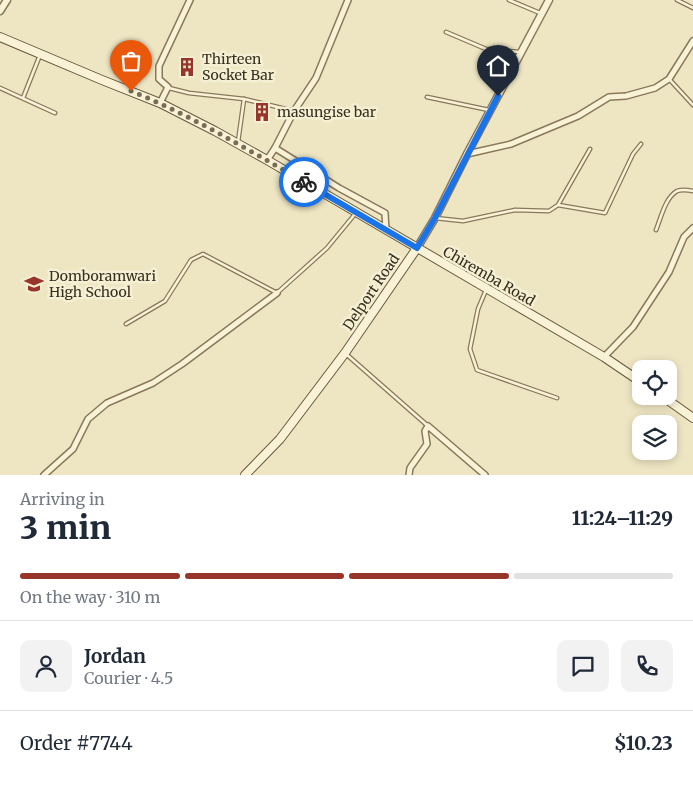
<!DOCTYPE html>
<meta charset="utf-8">
<style>
body{margin:0;font-family:Merriweather,serif;background:#f2f2f3;color:#1f2937;height:100vh;display:flex;flex-direction:column;font-size:19px;white-space:nowrap}
*{box-sizing:border-box;margin:0}
p{font-size:16px;color:#747a83}
.icon{flex:none;width:28px;height:28px;fill:none;stroke:currentColor;stroke-width:2;stroke-linecap:round;stroke-linejoin:round}
.map{position:relative;height:475px;overflow:hidden}
.sheet{display:flex;flex-direction:column;background:#fff;flex:1}
.sheet>*{flex:none}
.controls{position:absolute;left:632px;top:360px;display:grid;gap:10px}
.controls a{display:grid;place-items:center;width:45px;height:45px;border-radius:10px;background:#fff;box-shadow:0 2px 8px #0003;font-size:25px}
.pin{position:absolute;display:grid;place-items:center;width:42px;height:42px;color:#fff;margin:-51px -21px;border-radius:50% 50% 50% 0;rotate:-45deg;box-shadow:0 0 5px #0007}
.pin .icon{rotate:45deg}
.courier{position:absolute;display:grid;place-items:center;width:50px;height:50px;margin:-25px;border:4px solid #1a73e8;border-radius:50%;background:#fff;color:#222;box-shadow:0 1px 6px #0007}
.head em{font-style:normal;font-weight:800}
.head div{display:flex;flex-direction:column-reverse}
.head{display:flex;align-items:center;justify-content:space-between;height:85px;padding:0 20px}
h1{font-size:32px;font-weight:800;line-height:38px}
.bar{display:grid;grid-template-columns:repeat(4,1fr);gap:8px 5px;align-content:center;height:60px;padding:0 20px}
.bar i{height:6px;border-radius:4px;background:#e0e1e3}
.bar .selected{background:#98352a}
.bar p{grid-column:span 4}
.line{display:flex;align-items:center;gap:12px;padding:0 20px;border-top:1px solid #e0e1e3}
.line div{flex:1}
.round{display:grid;place-items:center;flex:none;width:52px;height:52px;border-radius:10px;background:#f2f2f3}
.map>svg:first-child{display:block}
.lines{fill:none;stroke-linecap:round;stroke-linejoin:round}
.service-casing{stroke:#89785a;stroke-width:5}
.minor-casing{stroke:#89785a;stroke-width:8}
.tertiary-casing{stroke:#89785a;stroke-width:9}
.secondary-casing{stroke:#6a593d;stroke-width:10}
.service{stroke:#f9f2d7;stroke-width:2.5}
.minor{stroke:#f9f2d7;stroke-width:5}
.tertiary{stroke:#f9f2d7;stroke-width:6}
.secondary{stroke:#f9f2d7;stroke-width:8}
.done{stroke:#786e58;stroke-width:5;stroke-dasharray:0 9}
.route{stroke:#1a73e8;stroke-width:6}
.labels{text-anchor:middle;stroke-width:5;stroke-linejoin:round;paint-order:stroke}
.poi-label{font-size:14px;fill:#382e1e;stroke:#f5efd3;text-anchor:start}
.street-label{font-size:14px;fill:#382e1e;stroke:#f5efd3}
</style>
<div class="map">
<svg width="693" height="475" viewBox="0 0 693 475">
<rect width="100%" height="100%" fill="#eee6c3"/>
<g class="lines">
<g class="service-casing">
<g id="service">
<path d="M509,0L540,13"/>
<path d="M677,0L693,8"/>
<path d="M446,32L486,49L520,52"/>
<path d="M670,80L693,105"/>
<path d="M0,88L55,113"/>
<path d="M169,88L189,93L244,99L294,111"/>
<path d="M427,97L489,110"/>
<path d="M23,98L40,55"/>
<path d="M238,142L244,99"/>
<path d="M558,205L590,149"/>
<path d="M435,218L463,221L515,210L549,211L558,205L605,213L633,154L641,144"/>
<path d="M656,230C661,218 665,198 677,191C682,189 688,190 693,191"/>
<path d="M486,290L478,309L470,349L477,370L557,398"/>
<path d="M126,324L165,301L191,260L203,254L277,293L327,248L355,214"/>
<path d="M346,354L428,426"/>
</g>
</g>
<g class="minor-casing">
<g id="minor">
<path d="M160,103L168,87L159,79V66L190,0"/>
<path d="M275,148L339,188L385,213L386,230"/>
<path d="M467,154L511,144L578,116L609,97L626,96L655,88L669,79L693,41"/>
<path d="M267,160L275,148L294,111L316,78L348,0"/>
<path d="M604,357L633,327L669,272L684,237L693,228"/>
<path d="M44,475L73,449L88,419L107,403L153,383L182,364L277,293"/>
<path d="M409,475L410,468L427,444L425,431L428,426L485,475"/>
</g>
</g>
<g class="tertiary-casing">
<g id="tertiary">
<path d="M0,11L7,0"/>
<path d="M417,248L435,218L467,154L549,0"/>
</g>
</g>
<g class="secondary-casing">
<g id="secondary">
<path d="M0,37L102,80L160,103L215,131L267,160L604,357L641,382"/>
<path d="M662,396L693,418"/>
<path d="M245,475L280,439L345,353L417,248"/>
</g>
</g>
<use href="#service" class="service"/>
<use href="#minor" class="minor"/>
<use href="#tertiary" class="tertiary"/>
<use href="#secondary" class="secondary"/>
</g>
<g class="lines">
<path class="done" d="M131,91C192,116 247,149 304,182"/>
<path class="route" d="M304,182L417,248L435,218L498,96"/>
</g>
<defs>
<g id="building-bare" transform="scale(1.5)"><path d="M-4-6H4V6H1V3H-1V6H-4ZM-2.5-4.3h1.7v1.8h-1.7ZM.8-4.3h1.7v1.8H.8ZM-2.5-1h1.7V.8h-1.7ZM.8-1h1.7V.8H.8Z" fill="#98352a" stroke="#f5efd3" stroke-width="2.5" paint-order="stroke"/></g>
<g id="school-bare" transform="scale(1.5)"><path d="M0-5L7-2L0 1L-7-2ZM-4 1L0 2.5L4 1V4Q0 6-4 4Z" fill="#98352a" stroke="#f5efd3" stroke-width="2.5" paint-order="stroke"/></g>
</defs>
<g fill-rule="evenodd">
<use href="#building-bare" x="187" y="67"/>
<use href="#building-bare" x="262" y="112"/>
<use href="#school-bare" x="34" y="284"/>
</g>
<g class="labels">
<g class="poi-label">
<text x="202" y="64">Thirteen<tspan x="202" dy="16">Socket Bar</tspan></text>
<text x="277" y="117">masungise bar</text>
<text x="49" y="281">Domboramwari<tspan x="49" dy="16">High School</tspan></text>
</g>
<g class="street-label">
<text transform="translate(489 276) rotate(30)" y="5">Chiremba Road</text>
<text transform="translate(371 292) rotate(-56)" y="5">Delport Road</text>
</g>
</g>
</svg>
<div class="controls">
<a><svg class="icon" aria-label="locate" viewBox="0 0 24 24"><circle cx="12" cy="12" r="6"/><path d="M12 2v4M12 18v4M2 12h4M18 12h4"/></svg></a>
<a><svg class="icon" aria-label="layers" viewBox="0 0 24 24"><path d="M12 4l9 5-9 5-9-5zM3 14l9 5 9-5"/></svg></a>
</div>
<div class="pin" style="left:131px;top:91px;background:#ea580c"><svg class="icon" aria-label="bag" viewBox="0 0 24 24"><path d="M5 8h14l-1 12H6zM9 8a3 3 0 0 1 6 0"/></svg></div>
<div class="pin" style="left:498px;top:96px;background:#1f2937"><svg class="icon" aria-label="home" viewBox="0 0 24 24"><path d="M3 11l9-7 9 7M6 9v11h12V9"/></svg></div>
<div class="courier" style="left:304px;top:182px"><svg class="icon" aria-label="bike" viewBox="0 0 24 24"><circle cx="6" cy="16" r="4"/><circle cx="18" cy="16" r="4"/><path d="M6 16l4-8h5l3 8M10 8l3 8H6M13 5h3"/></svg></div>
</div>
<section class="sheet">
<div class="head"><div><h1>3 min</h1><p>Arriving in</p></div><em>11:24–11:29</em></div>
<div class="bar"><i class="selected"></i><i class="selected"></i><i class="selected"></i><i></i><p>On the way · 310 m</p></div>
<div class="line" style="height:90px"><a class="round"><svg class="icon" aria-label="person" viewBox="0 0 24 24"><circle cx="12" cy="8" r="4"/><path d="M4 21q1-7 8-7t8 7"/></svg></a><div><b>Jordan</b><p>Courier · 4.5</p></div><a class="round"><svg class="icon" aria-label="chat" viewBox="0 0 24 24"><path d="M4 5h16v11H9l-5 4z"/></svg></a><a class="round"><svg class="icon" aria-label="phone" viewBox="0 0 24 24"><path d="M5 4h4l2 5-3 2q2 4 5 5l2-3 5 2v4C11 20 4 13 5 4z"/></svg></a></div>
<div class="line" style="height:65px"><div>Order #7744</div><b>$10.23</b></div>
</section>
